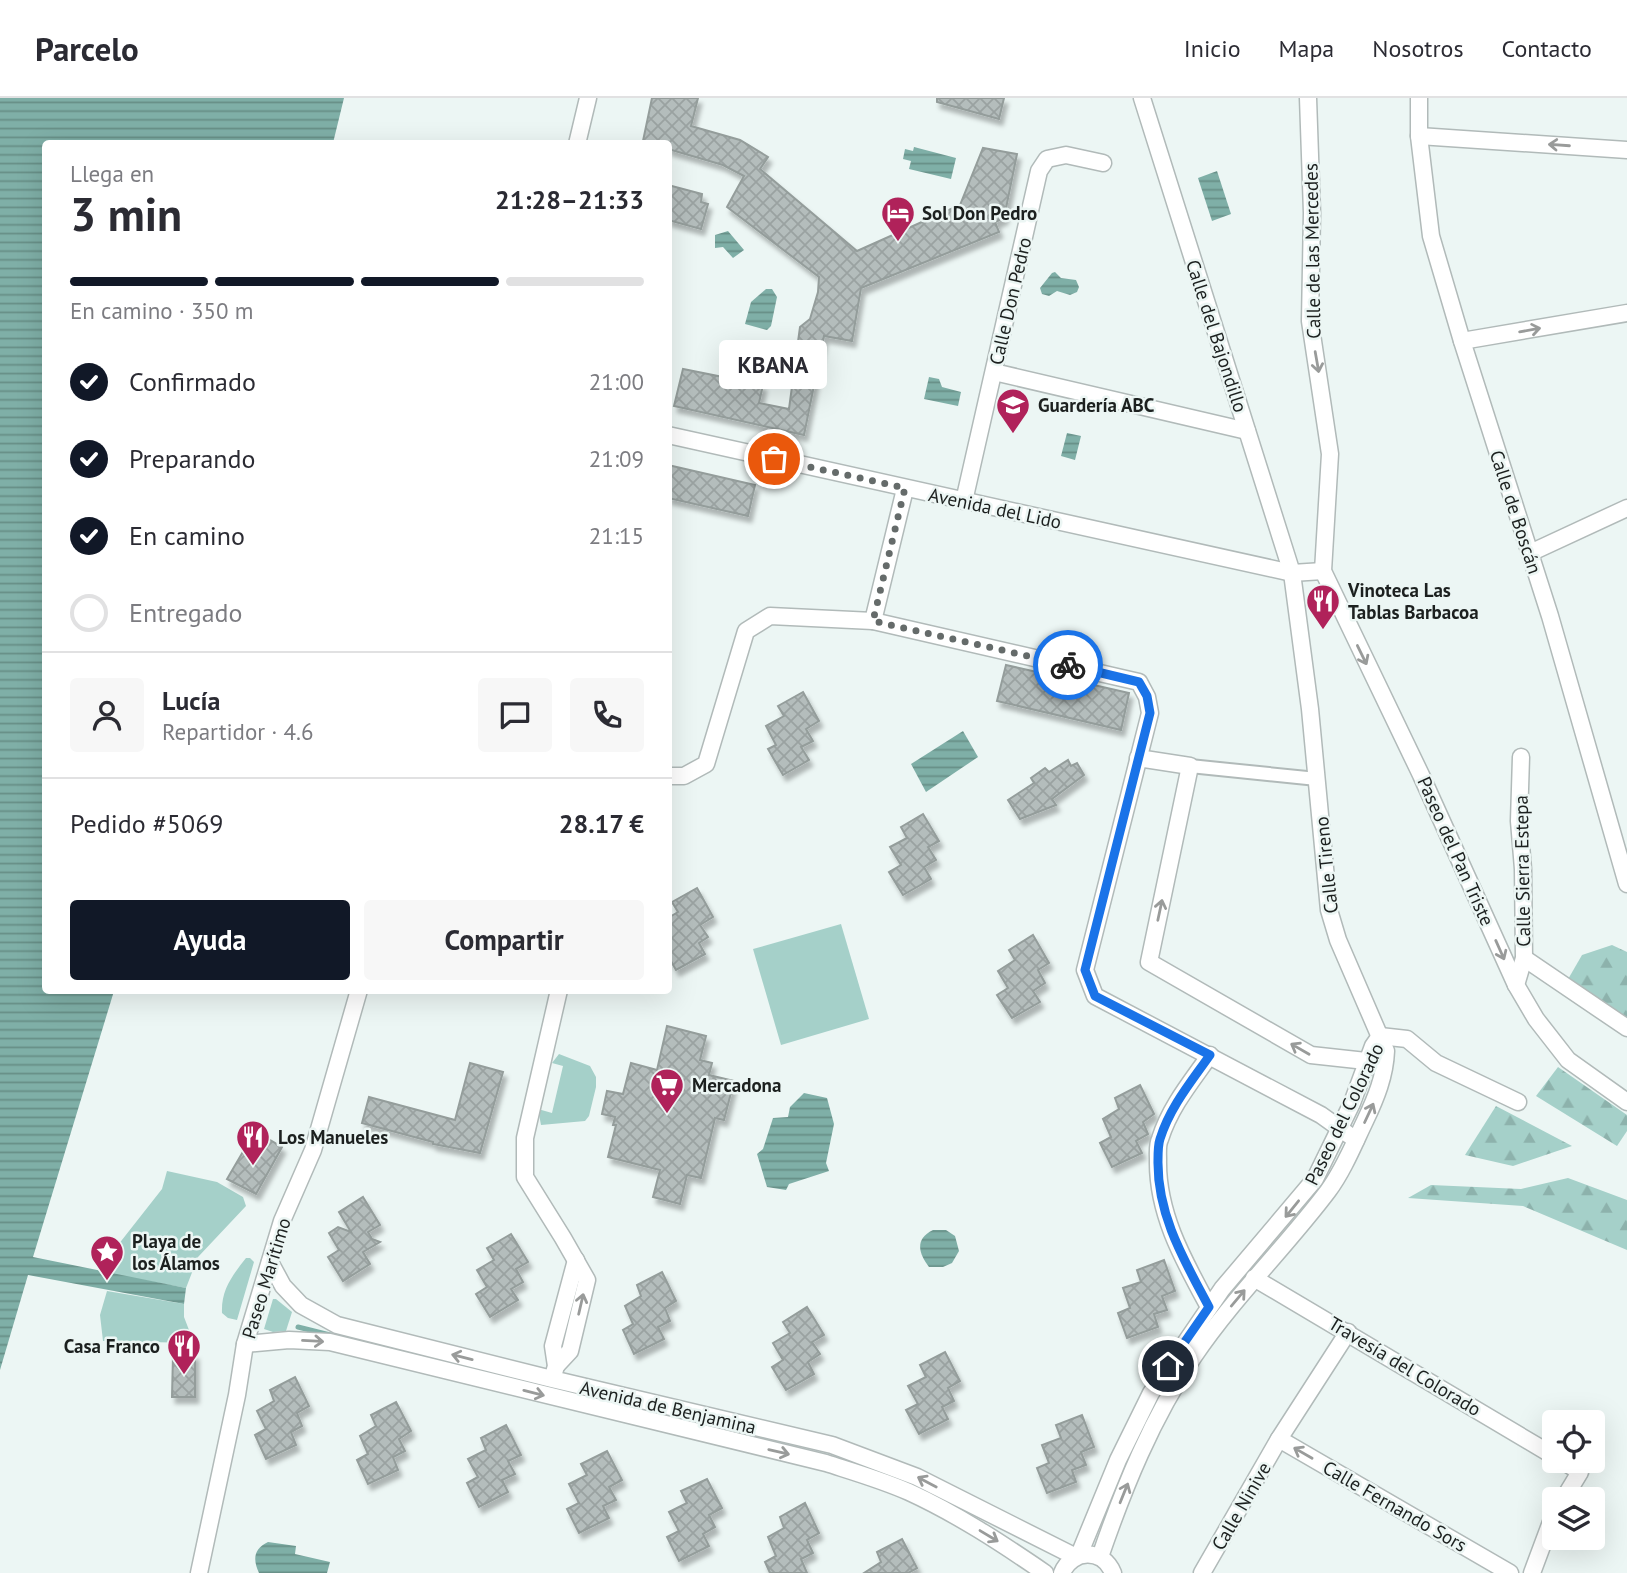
<!DOCTYPE html>
<html lang="es">
<meta charset="utf-8">
<style>
body{margin:0;font-family:"PT Sans",sans-serif;background:#f7f7f7;color:#2b2b33;height:100vh;display:flex;flex-direction:column;font-size:26px;white-space:nowrap}
*{box-sizing:border-box;margin:0}
p{font-size:23px;color:#7c7c81}
.icon{flex:none;width:38px;height:38px;fill:none;stroke:currentColor;stroke-width:2;stroke-linecap:round;stroke-linejoin:round}
.map{position:relative;flex:1;overflow:hidden}
.drawer{position:absolute;left:42px;top:42px;width:630px;height:854px;display:flex;flex-direction:column;background:#fff;border-radius:7px;box-shadow:0 7px 28px #0002}
.drawer>*{flex:none}
.tools{position:absolute;left:1542px;top:1312px;display:grid;gap:14px}
.tools a{display:grid;place-items:center;width:63px;height:63px;border-radius:7px;background:#fff;box-shadow:0 7px 28px #0002;font-size:35px}
.pin{position:absolute;display:grid;place-items:center;width:60px;height:60px;color:#fff;margin:-30px;border:4px solid #fff;border-radius:50%;box-shadow:0 2px 7px #0007}
.courier{position:absolute;display:grid;place-items:center;width:70px;height:70px;margin:-35px;border:5px solid #1a73e8;border-radius:50%;background:#fff;color:#222;box-shadow:0 2px 9px #0007}
.bubble{position:absolute;height:49px;border-radius:7px;background:#fff;box-shadow:0 7px 28px #0002;font-size:23px;font-weight:600;line-height:49px;text-align:center}
.overview em{font-style:normal;font-weight:600}
.overview div{display:flex;flex-direction:column-reverse}
.overview{display:flex;align-items:center;justify-content:space-between;height:119px;padding:0 28px}
h1{font-size:46px;font-weight:600;line-height:52px}
.bar{display:grid;grid-template-columns:repeat(4,1fr);gap:10px 7px;align-content:center;height:84px;padding:0 28px}
.bar i{height:9px;border-radius:5px;background:#e1e1e2}
.bar .selected{background:#111827}
.bar p{grid-column:span 4}
.line{display:flex;align-items:center;gap:18px;padding:0 28px;border-top:2px solid #e1e1e2}
.line div{flex:1}
.round{display:grid;place-items:center;flex:none;width:74px;height:74px;border-radius:7px;background:#f7f7f7}
ol{padding:0 28px;list-style:none}
li{display:flex;align-items:center;gap:21px;height:77px}
li p{margin-inline-start:auto}
li .icon{padding:7px;border-radius:50%;background:#111827;color:#fff;stroke-width:4}
li:last-child{color:#7c7c81}
li i{width:38px;height:38px;border:4px solid #e1e1e2;border-radius:50%}
.cta{display:flex;gap:14px;margin-top:auto;padding:14px 28px}
.cta a{flex:1;height:80px;border-radius:7px;background:#111827;color:#fff;font-size:28px;font-weight:600;line-height:80px;text-align:center}
.cta a+a{background:#f7f7f7;color:#2b2b33}
header{display:flex;align-items:center;gap:42px;box-sizing:border-box;height:98px;padding:0 35px;background:#fff;border-bottom:2px solid #e1e1e2}
header strong{font-size:33px}
nav{display:flex;gap:38px;margin-inline-start:auto;font-size:24px}
.map>svg:first-child{display:block}
.green{fill:#a5d0c9}
.forest{fill:url(#forest-firs)}
.water{fill:url(#water-rules)}
.lines{fill:none;stroke-linecap:round;stroke-linejoin:round}
.stream{stroke:#7fafa7;stroke-width:5}
.building{fill:url(#building-cross-hatch);stroke:#949d9b;stroke-width:2;filter:url(#shadow)}
.pedestrian-casing{stroke:#b1bab9;stroke-width:16}
.minor-casing{stroke:#b1bab9;stroke-width:19}
.pedestrian{stroke:#fff;stroke-width:12}
.minor{stroke:#fff;stroke-width:16}
.oneway{stroke:#999b9a}
.done{stroke:#656b6a;stroke-width:7;stroke-dasharray:0 12.6}
.route{stroke:#1a73e8;stroke-width:9}
.labels{text-anchor:middle;stroke-width:5;stroke-linejoin:round;paint-order:stroke}
.poi-label{font-size:19px;font-weight:bold;fill:#1c201f;stroke:#ecf6f4;text-anchor:start}
.street-label{font-size:19px;fill:#1c201f;stroke:#ecf6f4}
</style>
<header>
<strong>Parcelo</strong>
<nav><a>Inicio</a><a>Mapa</a><a>Nosotros</a><a>Contacto</a></nav>
</header>
<div class="map">
<svg width="1627" height="1475" viewBox="0 0 1627 1475">
<defs>
<pattern id="forest-firs" width="22" height="20" patternUnits="userSpaceOnUse" patternTransform="scale(1.75)"><rect width="22" height="20" fill="#a5d0c9"/><path d="M5 1l3.5 6h-7zM16 11l3.5 6h-7z" fill="#8db2ac"/></pattern>
<pattern id="water-rules" width="6" height="5" patternUnits="userSpaceOnUse" patternTransform="scale(1.75)"><rect width="6" height="5" fill="#7fafa7"/><path d="M0 2.5h6" fill="none" stroke="#678e87"/></pattern>
<pattern id="building-cross-hatch" width="8" height="8" patternUnits="userSpaceOnUse" patternTransform="scale(1.75)"><rect width="8" height="8" fill="#b4bdbc"/><path d="M0 0l8 8M0 8l8-8" fill="none" stroke="#9aa2a1"/></pattern>
<filter id="shadow"><feDropShadow dx="3.5" dy="6" stdDeviation="2" flood-color="#0004"/></filter>
</defs>
<rect width="100%" height="100%" fill="#ecf6f4"/>
<g class="green">
<path d="M841,826L869,921L781,947L753,851Z"/>
<path d="M559,956L590,968L596,979V989L589,1018L585,1023L541,1027L538,1011L552,1015L563,968L552,965Z"/>
<path d="M167,1073L217,1084L243,1099L246,1108L198,1159L186,1190L111,1176L118,1147L162,1091Z"/>
<path d="M246,1160H250L254,1164L237,1222L228,1220L222,1215C221,1192 232,1178 246,1160Z"/>
<path d="M107,1193L184,1206V1219L194,1245L103,1243L100,1217Z"/>
<path d="M273,1201H276L292,1214L286,1233L273,1234L264,1231Z"/>
</g>
<g class="forest">
<path d="M1612,847L1627,854V921L1567,883L1582,857Z"/>
<path d="M1558,969L1627,1017V1033L1617,1048L1536,998Z"/>
<path d="M1496,1008L1572,1048L1513,1068L1465,1057Z"/>
<path d="M1568,1080L1627,1102V1152L1523,1108L1408,1100L1431,1087L1521,1091Z"/>
</g>
<g class="water">
<path d="M0,0H344L333,45L46,46V892L114,893L33,1159L186,1190L184,1206L28,1177L0,1272Z"/>
<path d="M914,49L956,60L951,81L909,71L911,63L903,61L905,51L913,53Z"/>
<path d="M1217,73L1231,116L1212,123L1198,80Z"/>
<path d="M728,133L744,152L733,160L723,149L715,150V137Z"/>
<path d="M1055,174L1061,180L1076,182L1079,189L1077,194L1070,197L1057,193L1049,198L1042,196L1040,190L1052,175Z"/>
<path d="M766,191H772L777,199L771,228L767,232L745,226L751,204Z"/>
<path d="M929,279L939,281L942,289L961,294L958,308L924,301Z"/>
<path d="M1067,335L1081,338L1075,362L1061,358Z"/>
<path d="M963,633L978,659L926,694L911,666Z"/>
<path d="M804,995L827,1000L834,1026L826,1065L829,1073L789,1086L786,1092L767,1089L757,1056L763,1051L773,1020L788,1019L790,1009Z"/>
<path d="M933,1132H946L955,1138L959,1153L952,1165L943,1169H929C919,1156 914,1141 933,1132Z"/>
<path d="M268,1444L296,1448L295,1456L330,1464L327,1475H259C253,1462 253,1451 268,1444Z"/>
</g>
<g class="lines">
<path class="stream" d="M298,1229L334,1238"/>
</g>
<g class="building">
<path d="M652,0H698L691,28L740,42L768,59L760,71L857,153L960,107L983,50L1017,56L1004,120L995,124L999,134L861,190L852,243L824,238L804,337L674,308L683,271L763,287L759,305L789,311L800,229L810,221L818,194L819,179L727,109L744,78L723,67L668,51V46L643,43Z"/>
<path d="M937,0H1004L999,21L937,4Z"/>
<path d="M668,87L702,96L701,104L708,106L701,131L668,122Z"/>
<path d="M668,367L755,387L748,418L668,400Z"/>
<path d="M1006,567L1129,595L1121,632L997,603Z"/>
<path d="M803,594L819,623L806,631L813,643L801,649L809,662L783,677L768,651L776,647L766,628L784,618L778,608Z"/>
<path d="M1068,662L1071,668L1077,665L1084,677L1052,701L1056,707L1020,721L1008,702L1034,685L1031,680L1045,670L1049,674Z"/>
<path d="M923,716L939,743L928,749L936,762L924,769L931,781L903,797L889,774L901,767L890,749L907,740L901,729Z"/>
<path d="M697,790L713,819L700,827L708,839L699,845L705,856L676,872L668,858V820L678,814L672,804Z"/>
<path d="M1033,837L1049,865L1038,872L1045,885L1033,893L1040,904L1012,920L997,897L1008,890L998,873L1015,862L1009,852Z"/>
<path d="M667,928L706,938L700,962L712,965L709,977L734,983L724,1022L715,1020L701,1080L687,1077L680,1106L653,1099L660,1072L608,1059L616,1027H613L615,1019L602,1016L607,993L623,996L631,965L657,972Z"/>
<path d="M470,965L503,974L480,1055L433,1046V1044L362,1025L369,999L455,1022Z"/>
<path d="M1140,987L1154,1016L1143,1024L1148,1036L1136,1043L1142,1055L1112,1069L1100,1045L1111,1039L1103,1021L1119,1011L1115,1000Z"/>
<path d="M255,1033L282,1049L256,1096L227,1081Z"/>
<path d="M363,1099L380,1127L368,1134L372,1141L380,1144L363,1154L370,1166L343,1183L328,1159L339,1152L329,1135L338,1129L351,1134L339,1114Z"/>
<path d="M511,1136L528,1164L516,1171L523,1184L511,1191L518,1202L490,1219L476,1196L487,1189L477,1172L494,1162L487,1150Z"/>
<path d="M1164,1162L1175,1193L1162,1198L1167,1212L1154,1216L1158,1229L1127,1240L1118,1215L1130,1210L1123,1190L1141,1184L1137,1172Z"/>
<path d="M662,1174L676,1203L665,1210L670,1223L658,1229L664,1241L634,1256L623,1232L633,1226L625,1208L641,1198L637,1187Z"/>
<path d="M807,1209L824,1237L812,1244L820,1256L808,1264L814,1276L786,1292L772,1269L783,1262L773,1245L790,1235L783,1224Z"/>
<path d="M945,1254L960,1283L948,1290L954,1303L942,1309L948,1321L919,1336L906,1312L918,1306L908,1288L926,1279L920,1267Z"/>
<path d="M195,1256V1299H172L173,1257Z"/>
<path d="M295,1279L309,1308L297,1315L302,1328L291,1334L296,1347L266,1361L255,1337L266,1331L257,1313L274,1303L270,1292Z"/>
<path d="M396,1304L411,1333L399,1341L405,1353L393,1359L398,1372L368,1386L357,1362L368,1356L360,1338L376,1328L371,1317Z"/>
<path d="M1082,1317L1094,1349L1081,1354L1086,1367L1072,1372L1076,1384L1047,1395L1037,1370L1049,1365L1042,1347L1061,1340L1056,1327Z"/>
<path d="M506,1327L521,1357L508,1363L515,1376L502,1382L508,1394L479,1409L467,1385L478,1379L468,1361L486,1352L481,1340Z"/>
<path d="M607,1353L622,1382L609,1389L616,1402L603,1408L609,1420L579,1435L567,1411L579,1405L569,1386L587,1377L581,1366Z"/>
<path d="M707,1381L722,1410L709,1417L715,1429L703,1436L709,1448L679,1463L667,1439L679,1433L669,1414L687,1405L681,1393Z"/>
<path d="M805,1405L819,1435L807,1442L813,1455L801,1461L807,1475H770L765,1464L776,1458L768,1439L784,1430L780,1419Z"/>
<path d="M902,1441L917,1470L908,1475H864L881,1464L877,1454Z"/>
</g>
<g class="lines">
<g class="pedestrian-casing">
<path id="pedestrian" d="M1190,668L1317,681"/>
</g>
<g class="minor-casing">
<g id="minor">
<path d="M1308,0L1312,115L1310,223L1330,356L1323,473L1421,677L1516,887L1536,921L1568,962L1627,1004"/>
<path d="M1419,0V38L1431,138L1462,243L1550,518L1627,786"/>
<path d="M1419,38L1627,52"/>
<path d="M577,46L588,0"/>
<path d="M1462,243L1627,215"/>
<path d="M994,274L1247,333"/>
<path d="M668,337L1292,475L1323,473"/>
<path d="M964,403L1039,73L1047,61L1066,57L1103,65"/>
<path d="M1530,455L1627,410"/>
<path d="M873,523L1139,584L1147,599L1150,615L1085,872L1095,898L1321,1017L1356,1042"/>
<path d="M1138,660L1190,668L1149,864L1311,957L1366,963"/>
<path d="M668,678H684L706,666L746,533L770,518L873,523L905,391"/>
<path d="M1524,860L1627,930"/>
<path d="M1516,887L1524,860L1523,771L1519,723L1521,659"/>
<path d="M1380,938L1407,941L1436,965L1518,1004"/>
<path d="M270,1164L283,1188L301,1207L337,1227L552,1281L832,1347L917,1379L1076,1459"/>
<path d="M1254,1180L1554,1358"/>
<path d="M1209,1209C1184,1163 1157,1116 1158,1062C1158,1055 1157,1047 1160,1041C1170,1009 1191,984 1210,957"/>
<path d="M245,1246L289,1242L330,1244L826,1365C854,1374 882,1382 909,1394C957,1416 1001,1445 1045,1475"/>
<path d="M556,1268L570,1253L587,1182L563,1140L525,1079V1040L559,892"/>
<path d="M554,1275L556,1268L553,1248L576,1162"/>
<path d="M1279,1341L1510,1475"/>
<path d="M1563,1402L1580,1374L1563,1363"/>
<path d="M1079,1457L1118,1362L1151,1295L1222,1191L1315,1081L1352,1005L1373,948L1380,938"/>
<path d="M1100,1459C1124,1389 1152,1320 1194,1258C1234,1199 1285,1150 1328,1093C1343,1073 1354,1046 1365,1023C1376,1000 1385,978 1386,953L1338,842L1329,812L1310,611L1292,475L1142,0"/>
<path d="M199,1475L237,1297L245,1246L282,1123L313,1052L359,892"/>
<path d="M1062,1475C1072,1451 1103,1450 1113,1475"/>
<path d="M1202,1475L1279,1341L1348,1234"/>
<path d="M1532,1475L1554,1416"/>
</g>
</g>
<use href="#pedestrian" class="pedestrian"/>
<use href="#minor" class="minor"/>
</g>
<defs><path id="oneway-shaft" d="M-6 0H5M1.5-3L5.5 0L1.5 3" fill="none" stroke-width="1.6" stroke-linecap="round" stroke-linejoin="round" transform="scale(1.75)"/></defs>
<g class="oneway">
<use href="#oneway-shaft" transform="translate(1559 47) rotate(-176)"/>
<use href="#oneway-shaft" transform="translate(1530 232) rotate(-10)"/>
<use href="#oneway-shaft" transform="translate(1317 264) rotate(80)"/>
<use href="#oneway-shaft" transform="translate(1362 557) rotate(64)"/>
<use href="#oneway-shaft" transform="translate(1160 812) rotate(-78)"/>
<use href="#oneway-shaft" transform="translate(1500 852) rotate(66)"/>
<use href="#oneway-shaft" transform="translate(1300 951) rotate(-150)"/>
<use href="#oneway-shaft" transform="translate(1369 1015) rotate(-65)"/>
<use href="#oneway-shaft" transform="translate(1292 1111) rotate(129)"/>
<use href="#oneway-shaft" transform="translate(1238 1200) rotate(-50)"/>
<use href="#oneway-shaft" transform="translate(581 1206) rotate(-77)"/>
<use href="#oneway-shaft" transform="translate(313 1243) rotate(3)"/>
<use href="#oneway-shaft" transform="translate(462 1259) rotate(-166)"/>
<use href="#oneway-shaft" transform="translate(534 1295) rotate(14)"/>
<use href="#oneway-shaft" transform="translate(779 1354) rotate(13)"/>
<use href="#oneway-shaft" transform="translate(1303 1355) rotate(-150)"/>
<use href="#oneway-shaft" transform="translate(927 1384) rotate(-152)"/>
<use href="#oneway-shaft" transform="translate(1124 1395) rotate(-68)"/>
<use href="#oneway-shaft" transform="translate(989 1438) rotate(31)"/>
</g>
<g class="lines">
<path class="done" d="M774,361L905,390L873,523L1068,567"/>
<path class="route" d="M1068,567L1139,584L1147,598L1150,615L1085,872L1095,898L1210,957C1191,984 1170,1009 1160,1041C1158,1047 1158,1055 1158,1062C1157,1117 1184,1162 1209,1209L1168,1268"/>
</g>
<defs>
<g id="hotel-pin" transform="scale(1.75)"><path d="M0 17L-7.5 6A9.5 9.5 0 1 1 7.5 6Z" fill="#b0225a" stroke="#ecf6f4"/><path d="M-6-4.5h1.5V1H6V5H4.5V3h-9V5H-6ZM-4 0a1.8 1.8 0 1 1 3.6 0ZM.5 0V-2.5h3Q6-2.5 6 0Z" fill="#fff"/></g>
<g id="school-pin" transform="scale(1.75)"><path d="M0 17L-7.5 6A9.5 9.5 0 1 1 7.5 6Z" fill="#b0225a" stroke="#ecf6f4"/><path d="M0-5L7-2L0 1L-7-2ZM-4 1L0 2.5L4 1V4Q0 6-4 4Z" fill="#fff"/></g>
<g id="restaurant-pin" transform="scale(1.75)"><path d="M0 17L-7.5 6A9.5 9.5 0 1 1 7.5 6Z" fill="#b0225a" stroke="#ecf6f4"/><path d="M-5-6h1v4h1v-4h1v4h1v-4h1v5L-1.5 .5V6h-2V.5L-5-1ZM5-6V6H3V1.5H1.5Q1.5-4 5-6Z" fill="#fff"/></g>
<g id="supermarket-pin" transform="scale(1.75)"><path d="M0 17L-7.5 6A9.5 9.5 0 1 1 7.5 6Z" fill="#b0225a" stroke="#ecf6f4"/><path d="M-6-5.5h2.5l.6 2H6L4.5 2H-2.5L-4.4-4H-6ZM-1.5 3.2a1.3 1.3 0 1 0 .1 0ZM3 3.2a1.3 1.3 0 1 0 .1 0Z" fill="#fff"/></g>
<g id="sight-pin" transform="scale(1.75)"><path d="M0 17L-7.5 6A9.5 9.5 0 1 1 7.5 6Z" fill="#b0225a" stroke="#ecf6f4"/><path d="M0-6L1.8-2.2L6-1.7L2.9 1.2L3.7 5.4L0 3.3L-3.7 5.4L-2.9 1.2L-6-1.7L-1.8-2.2Z" fill="#fff"/></g>
</defs>
<g fill-rule="evenodd">
<use href="#hotel-pin" x="898" y="115"/>
<use href="#school-pin" x="1013" y="307"/>
<use href="#restaurant-pin" x="1323" y="503"/>
<use href="#supermarket-pin" x="667" y="987"/>
<use href="#restaurant-pin" x="253" y="1039"/>
<use href="#sight-pin" x="107" y="1154"/>
<use href="#restaurant-pin" x="184" y="1248"/>
</g>
<g class="labels">
<g class="poi-label">
<text x="922" y="122">Sol Don Pedro</text>
<text x="1038" y="314">Guardería ABC</text>
<text x="1348" y="499">Vinoteca Las<tspan x="1348" dy="22">Tablas Barbacoa</tspan></text>
<text x="692" y="994">Mercadona</text>
<text x="278" y="1046">Los Manueles</text>
<text x="132" y="1150">Playa de<tspan x="132" dy="22">los Álamos</tspan></text>
<text x="160" y="1255" text-anchor="end">Casa Franco</text>
</g>
<g class="street-label">
<text transform="translate(1312 153) rotate(-91)" y="7">Calle de las Mercedes</text>
<text transform="translate(1010 203) rotate(-77)" y="7">Calle Don Pedro</text>
<text transform="translate(1217 238) rotate(72)" y="7">Calle del Bajondillo</text>
<text transform="translate(995 410) rotate(12)" y="7">Avenida del Lido</text>
<text transform="translate(1516 414) rotate(72)" y="7">Calle de Boscán</text>
<text transform="translate(1456 753) rotate(66)" y="7">Paseo del Pan Triste</text>
<text transform="translate(1326 767) rotate(-96)" y="7">Calle Tireno</text>
<text transform="translate(1522 773) rotate(-91)" y="7">Calle Sierra Estepa</text>
<text transform="translate(1344 1016) rotate(-64)" y="7">Paseo del Colorado</text>
<text transform="translate(266 1180) rotate(-73)" y="7">Paseo Marítimo</text>
<text transform="translate(1405 1268) rotate(31)" y="7">Travesía del Colorado</text>
<text transform="translate(668 1309) rotate(13)" y="7">Avenida de Benjamina</text>
<text transform="translate(1241 1408) rotate(-60)" y="7">Calle Ninive</text>
<text transform="translate(1395 1408) rotate(30)" y="7">Calle Fernando Sors</text>
</g>
</g>
</svg>
<div class="tools">
<a><svg class="icon" aria-label="locate" viewBox="0 0 24 24"><circle cx="12" cy="12" r="6"/><path d="M12 2v4M12 18v4M2 12h4M18 12h4"/></svg></a>
<a><svg class="icon" aria-label="layers" viewBox="0 0 24 24"><path d="M12 4l9 5-9 5-9-5zM3 14l9 5 9-5"/></svg></a>
</div>
<div class="pin" style="left:774px;top:361px;background:#ea580c"><svg class="icon" aria-label="bag" viewBox="0 0 24 24"><path d="M5 8h14l-1 12H6zM9 8a3 3 0 0 1 6 0"/></svg></div>
<div class="pin" style="left:1168px;top:1268px;background:#1f2937"><svg class="icon" aria-label="home" viewBox="0 0 24 24"><path d="M3 11l9-7 9 7M6 9v11h12V9"/></svg></div>
<div class="courier" style="left:1068px;top:567px"><svg class="icon" aria-label="bike" viewBox="0 0 24 24"><circle cx="6" cy="16" r="4"/><circle cx="18" cy="16" r="4"/><path d="M6 16l4-8h5l3 8M10 8l3 8H6M13 5h3"/></svg></div>
<div class="bubble" style="left:719px;top:242px;width:108px">KBANA</div>
<section class="drawer">
<div class="overview"><div><h1>3 min</h1><p>Llega en</p></div><em>21:28–21:33</em></div>
<div class="bar"><i class="selected"></i><i class="selected"></i><i class="selected"></i><i></i><p>En camino · 350 m</p></div>
<ol>
<li><svg class="icon" aria-label="check" viewBox="0 0 24 24"><path d="M5 12l5 5 9-10"/></svg>Confirmado<p>21:00</p></li>
<li><svg class="icon" aria-label="check" viewBox="0 0 24 24"><path d="M5 12l5 5 9-10"/></svg>Preparando<p>21:09</p></li>
<li><svg class="icon" aria-label="check" viewBox="0 0 24 24"><path d="M5 12l5 5 9-10"/></svg>En camino<p>21:15</p></li>
<li><i></i>Entregado</li>
</ol>
<div class="line" style="height:126px"><a class="round"><svg class="icon" aria-label="person" viewBox="0 0 24 24"><circle cx="12" cy="8" r="4"/><path d="M4 21q1-7 8-7t8 7"/></svg></a><div><b>Lucía</b><p>Repartidor · 4.6</p></div><a class="round"><svg class="icon" aria-label="chat" viewBox="0 0 24 24"><path d="M4 5h16v11H9l-5 4z"/></svg></a><a class="round"><svg class="icon" aria-label="phone" viewBox="0 0 24 24"><path d="M5 4h4l2 5-3 2q2 4 5 5l2-3 5 2v4C11 20 4 13 5 4z"/></svg></a></div>
<div class="line" style="height:91px"><div>Pedido #5069</div><b>28.17 €</b></div>
<div class="cta"><a>Ayuda</a><a>Compartir</a></div>
</section>
</div>
